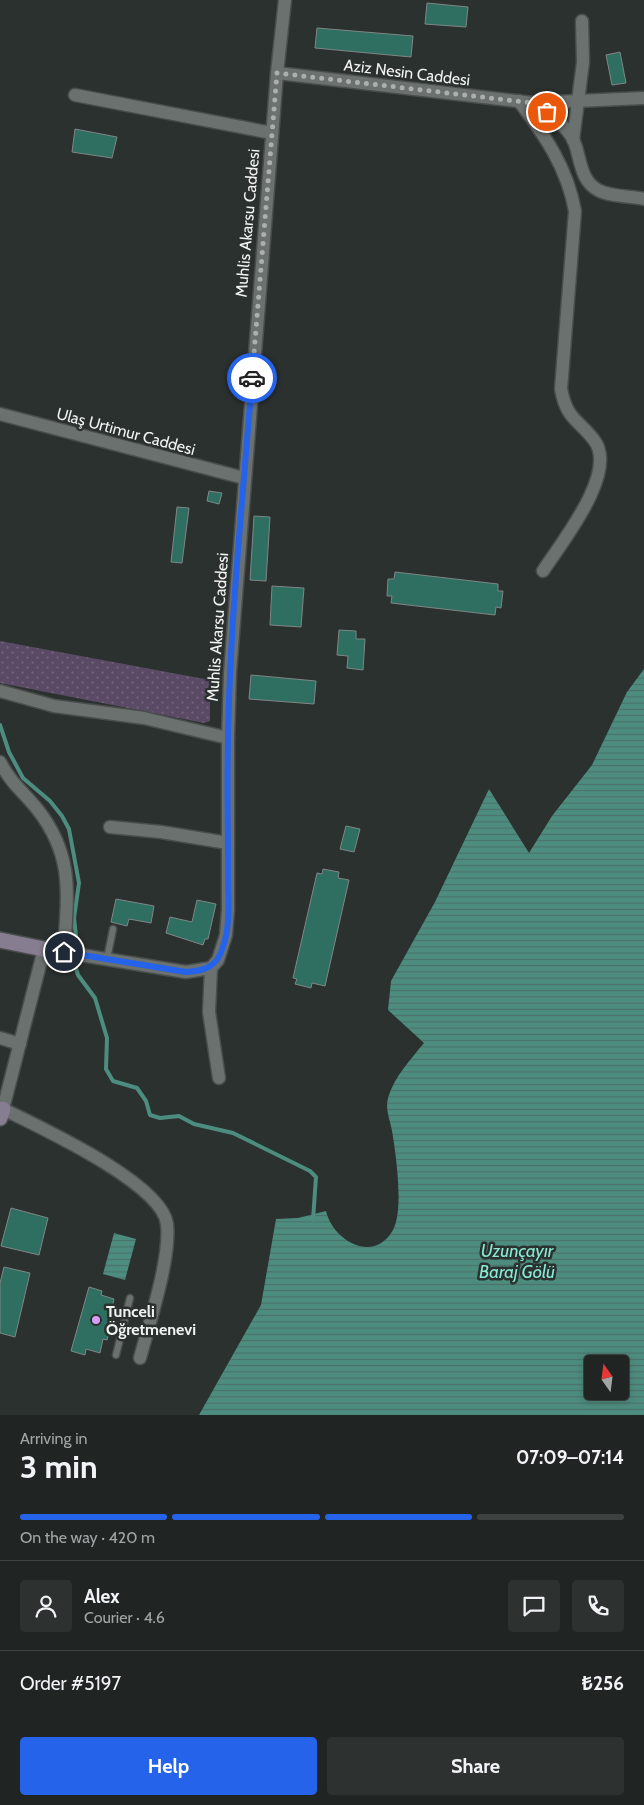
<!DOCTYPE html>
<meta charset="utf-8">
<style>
body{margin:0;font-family:Cabin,sans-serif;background:#2d3130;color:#f1f3f6;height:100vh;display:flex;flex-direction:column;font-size:19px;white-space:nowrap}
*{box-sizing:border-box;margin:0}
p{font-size:16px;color:#a2a5a6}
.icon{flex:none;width:28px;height:28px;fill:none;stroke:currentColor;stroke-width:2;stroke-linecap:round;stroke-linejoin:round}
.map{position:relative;height:1415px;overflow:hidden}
.sheet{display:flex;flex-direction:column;background:#202523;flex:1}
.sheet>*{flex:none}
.needle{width:32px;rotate:346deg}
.tools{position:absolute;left:584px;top:1355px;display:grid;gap:10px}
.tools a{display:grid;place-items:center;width:45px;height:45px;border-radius:5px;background:#202523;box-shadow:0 2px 8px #0003,0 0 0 1px #3d4241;font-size:25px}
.pin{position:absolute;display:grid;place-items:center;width:42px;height:42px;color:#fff;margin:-21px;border:2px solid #fff;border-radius:50%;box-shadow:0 1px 5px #0007}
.courier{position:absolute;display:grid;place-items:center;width:50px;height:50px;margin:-25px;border:4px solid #2563eb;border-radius:50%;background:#fff;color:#222;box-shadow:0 1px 6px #0007}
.overview em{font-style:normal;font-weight:700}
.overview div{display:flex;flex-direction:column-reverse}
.overview{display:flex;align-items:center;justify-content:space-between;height:85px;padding:0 20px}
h1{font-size:32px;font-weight:700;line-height:38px}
.bar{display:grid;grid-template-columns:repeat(4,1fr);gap:8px 5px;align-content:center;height:60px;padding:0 20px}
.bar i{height:6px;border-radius:4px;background:#3d4241}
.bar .on{background:#2563eb}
.bar p{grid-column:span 4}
.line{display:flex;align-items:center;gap:12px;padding:0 20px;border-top:1px solid #3d4241}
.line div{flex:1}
.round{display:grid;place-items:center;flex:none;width:52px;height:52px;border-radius:5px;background:#2d3130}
.cta{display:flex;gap:10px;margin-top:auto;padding:10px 20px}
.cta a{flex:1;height:58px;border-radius:5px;background:#2563eb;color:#fff;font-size:20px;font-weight:700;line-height:58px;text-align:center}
.cta a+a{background:#2d3130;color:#f1f3f6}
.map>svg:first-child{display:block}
.grass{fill:url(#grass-dots)}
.water{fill:url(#water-rules);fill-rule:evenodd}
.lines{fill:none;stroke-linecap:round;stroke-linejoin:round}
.stream{stroke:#4d8d7f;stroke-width:4}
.building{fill:#2e6f61;stroke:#808685}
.lane-casing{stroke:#494d4c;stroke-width:9}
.street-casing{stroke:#494d4c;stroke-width:15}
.secondary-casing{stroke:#494d4c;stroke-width:18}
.lane{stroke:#6b716f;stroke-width:6}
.street{stroke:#6b716f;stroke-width:12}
.secondary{stroke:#877d91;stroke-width:15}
.done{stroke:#abafae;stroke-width:5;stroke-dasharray:0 9}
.route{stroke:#2563eb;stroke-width:6}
.poi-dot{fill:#d79bf9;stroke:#2b312f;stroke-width:2}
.labels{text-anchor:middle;stroke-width:5;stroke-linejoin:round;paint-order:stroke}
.street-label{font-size:16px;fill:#f0f3f2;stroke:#2b312f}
.poi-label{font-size:16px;font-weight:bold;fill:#f0f3f2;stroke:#2b312f;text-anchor:start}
.water-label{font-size:18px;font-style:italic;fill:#87ead4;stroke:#2b312f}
</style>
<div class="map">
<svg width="644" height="1415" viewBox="0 0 644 1415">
<defs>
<pattern id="grass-dots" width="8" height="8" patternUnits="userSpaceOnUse" patternTransform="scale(1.25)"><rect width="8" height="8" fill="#5b4a65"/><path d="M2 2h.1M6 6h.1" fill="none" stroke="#73657c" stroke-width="1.8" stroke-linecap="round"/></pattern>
<pattern id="water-rules" width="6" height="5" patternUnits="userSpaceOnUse" patternTransform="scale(1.25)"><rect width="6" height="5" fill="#4d8d7f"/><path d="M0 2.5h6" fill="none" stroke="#4b7269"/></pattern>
</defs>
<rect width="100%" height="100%" fill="#2b312f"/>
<path class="grass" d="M0,641L210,680V721L204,723L0,683Z"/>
<g class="water">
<path d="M644,669V1415H199L261,1305L276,1219L298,1218L326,1211C333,1241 374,1264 393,1230C404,1210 396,1154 392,1131C390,1119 385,1110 388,1098C394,1077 411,1059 424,1043L388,1010L391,981L435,902L489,789L529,853L552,816L592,765L627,692ZM592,1364H620V1391H592Z"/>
<path d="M114,1233L136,1239L125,1280L103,1274Z"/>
</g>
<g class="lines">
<g class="stream">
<path d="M0,725L9,752L23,778L50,801L62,816L69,829L79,883L74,918L77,945"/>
<path d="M75,966L78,975L95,998L107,1038L106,1069L113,1081L137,1088L146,1101L150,1115L160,1118L179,1116L194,1124L233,1133L310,1171L316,1177L313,1220"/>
</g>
</g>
<g class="building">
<path d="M427,3L468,7L466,27L425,24Z"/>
<path d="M317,28L413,36L411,57L315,48Z"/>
<path d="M620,52L626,83L612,85L606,55Z"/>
<path d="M75,129L117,137L112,158L72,152Z"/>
<path d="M209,491L222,493L219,504L207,501Z"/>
<path d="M177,507L189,508L182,563L171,562Z"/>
<path d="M254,516L270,517L266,581L250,580Z"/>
<path d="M395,572L498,584V591H503L501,608L496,607L495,615L391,603L392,596H387L388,579H394Z"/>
<path d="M272,586L304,588L301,627L270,625Z"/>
<path d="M339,630L356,631V639H365L363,670L347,668L348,656L337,655Z"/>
<path d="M251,675L316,681L314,704L249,699Z"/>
<path d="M346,826L360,829L354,852L340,849Z"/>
<path d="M323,869L339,872L338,878L349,880L325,986L312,983L311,988L295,984L297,979L293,978L317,873L322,874Z"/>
<path d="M116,899L154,906L151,923L129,919L127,926L111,922Z"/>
<path d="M197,900L216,904L208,939H205L203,945L166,933L170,917L192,922Z"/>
<path d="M11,1208L48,1218L39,1255L1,1246Z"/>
<path d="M4,1267L30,1273L15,1337L0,1333V1283Z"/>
<path d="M89,1287L102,1291L101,1295L114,1299L111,1312L115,1313L107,1340L103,1339L100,1353L86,1349L85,1355L71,1351Z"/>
</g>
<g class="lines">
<g class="lane-casing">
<g id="lane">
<path d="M107,959L113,929"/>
<path d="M122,1330L146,1334"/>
<path d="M116,1355L130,1298"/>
</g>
</g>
<g class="street-casing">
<g id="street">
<path d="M277,73L533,103L644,98"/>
<path d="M75,95L272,133"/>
<path d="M519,101C545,136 567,167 575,211L561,389C567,420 577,418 594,440C619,472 561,543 543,571"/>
<path d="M533,103C548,112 564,123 573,139C581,156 579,180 598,190C610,197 631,196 644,199"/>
<path d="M573,140L583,62L582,21"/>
<path d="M0,414L244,478"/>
<path d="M0,691L54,706L144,718L228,738"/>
<path d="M0,762C12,785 23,791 38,810C75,858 67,896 64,953"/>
<path d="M110,827L161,832L228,843"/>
<path d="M211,968L209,1012L219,1078"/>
<path d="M0,1038L20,1044"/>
<path d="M140,1358C149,1324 171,1258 167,1224C162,1183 39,1127 3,1109L44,949L186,972L211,968L218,960L226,935L228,910V738L230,673L277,73L285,0"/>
</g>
</g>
<g class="secondary-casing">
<g id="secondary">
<path d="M0,940L44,949"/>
<path d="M0,1118L3,1109"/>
</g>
</g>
<use href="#lane" class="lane"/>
<use href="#street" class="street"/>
<use href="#secondary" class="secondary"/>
</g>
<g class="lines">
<path class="done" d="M252,378L277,73L533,103L547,112"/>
<path class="route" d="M64,952L186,972C205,971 217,967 223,947C231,924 228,897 228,872C228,828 227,784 228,740C230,619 243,498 252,378"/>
</g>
<circle class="poi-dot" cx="96" cy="1320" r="5"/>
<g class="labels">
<g class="street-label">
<text transform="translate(407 72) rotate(7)" y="6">Aziz Nesin Caddesi</text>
<text transform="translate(247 223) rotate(-85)" y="6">Muhlis Akarsu Caddesi</text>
<text transform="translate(126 431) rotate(15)" y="6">Ulaş Urtimur Caddesi</text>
<text transform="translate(217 627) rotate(-86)" y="6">Muhlis Akarsu Caddesi</text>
</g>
<g class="poi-label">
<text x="106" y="1317">Tunceli<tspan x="106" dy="18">Öğretmenevi</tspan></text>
</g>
<g class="water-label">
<text x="517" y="1257">Uzunçayır<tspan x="517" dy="21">Baraj Gölü</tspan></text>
</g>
</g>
</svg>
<div class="tools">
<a><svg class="needle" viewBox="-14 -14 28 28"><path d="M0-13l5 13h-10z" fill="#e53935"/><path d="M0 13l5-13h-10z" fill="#a2a5a6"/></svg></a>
</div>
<div class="pin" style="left:547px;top:112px;background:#ea580c"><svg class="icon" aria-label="bag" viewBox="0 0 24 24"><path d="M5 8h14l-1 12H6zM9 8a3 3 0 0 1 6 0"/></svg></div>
<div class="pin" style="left:64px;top:952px;background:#1f2937"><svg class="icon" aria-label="home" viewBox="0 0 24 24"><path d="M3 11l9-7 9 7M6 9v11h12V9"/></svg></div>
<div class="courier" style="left:252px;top:378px"><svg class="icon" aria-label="car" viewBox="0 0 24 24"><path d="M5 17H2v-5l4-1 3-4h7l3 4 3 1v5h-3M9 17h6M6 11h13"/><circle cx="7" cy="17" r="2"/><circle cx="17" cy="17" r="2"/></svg></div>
</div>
<section class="sheet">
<div class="overview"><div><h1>3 min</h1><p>Arriving in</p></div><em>07:09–07:14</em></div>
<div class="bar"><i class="on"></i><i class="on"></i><i class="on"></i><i></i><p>On the way · 420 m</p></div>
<div class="line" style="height:90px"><a class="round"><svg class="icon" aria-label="person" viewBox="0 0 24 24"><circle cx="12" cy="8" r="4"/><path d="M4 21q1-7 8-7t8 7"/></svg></a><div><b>Alex</b><p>Courier · 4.6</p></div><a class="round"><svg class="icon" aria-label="chat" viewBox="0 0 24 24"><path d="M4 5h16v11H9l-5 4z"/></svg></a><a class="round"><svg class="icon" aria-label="phone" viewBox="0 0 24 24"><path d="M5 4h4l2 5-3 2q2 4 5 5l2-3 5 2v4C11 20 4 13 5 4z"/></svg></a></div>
<div class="line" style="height:65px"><div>Order #5197</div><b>₺256</b></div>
<div class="cta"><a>Help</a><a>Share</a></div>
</section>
